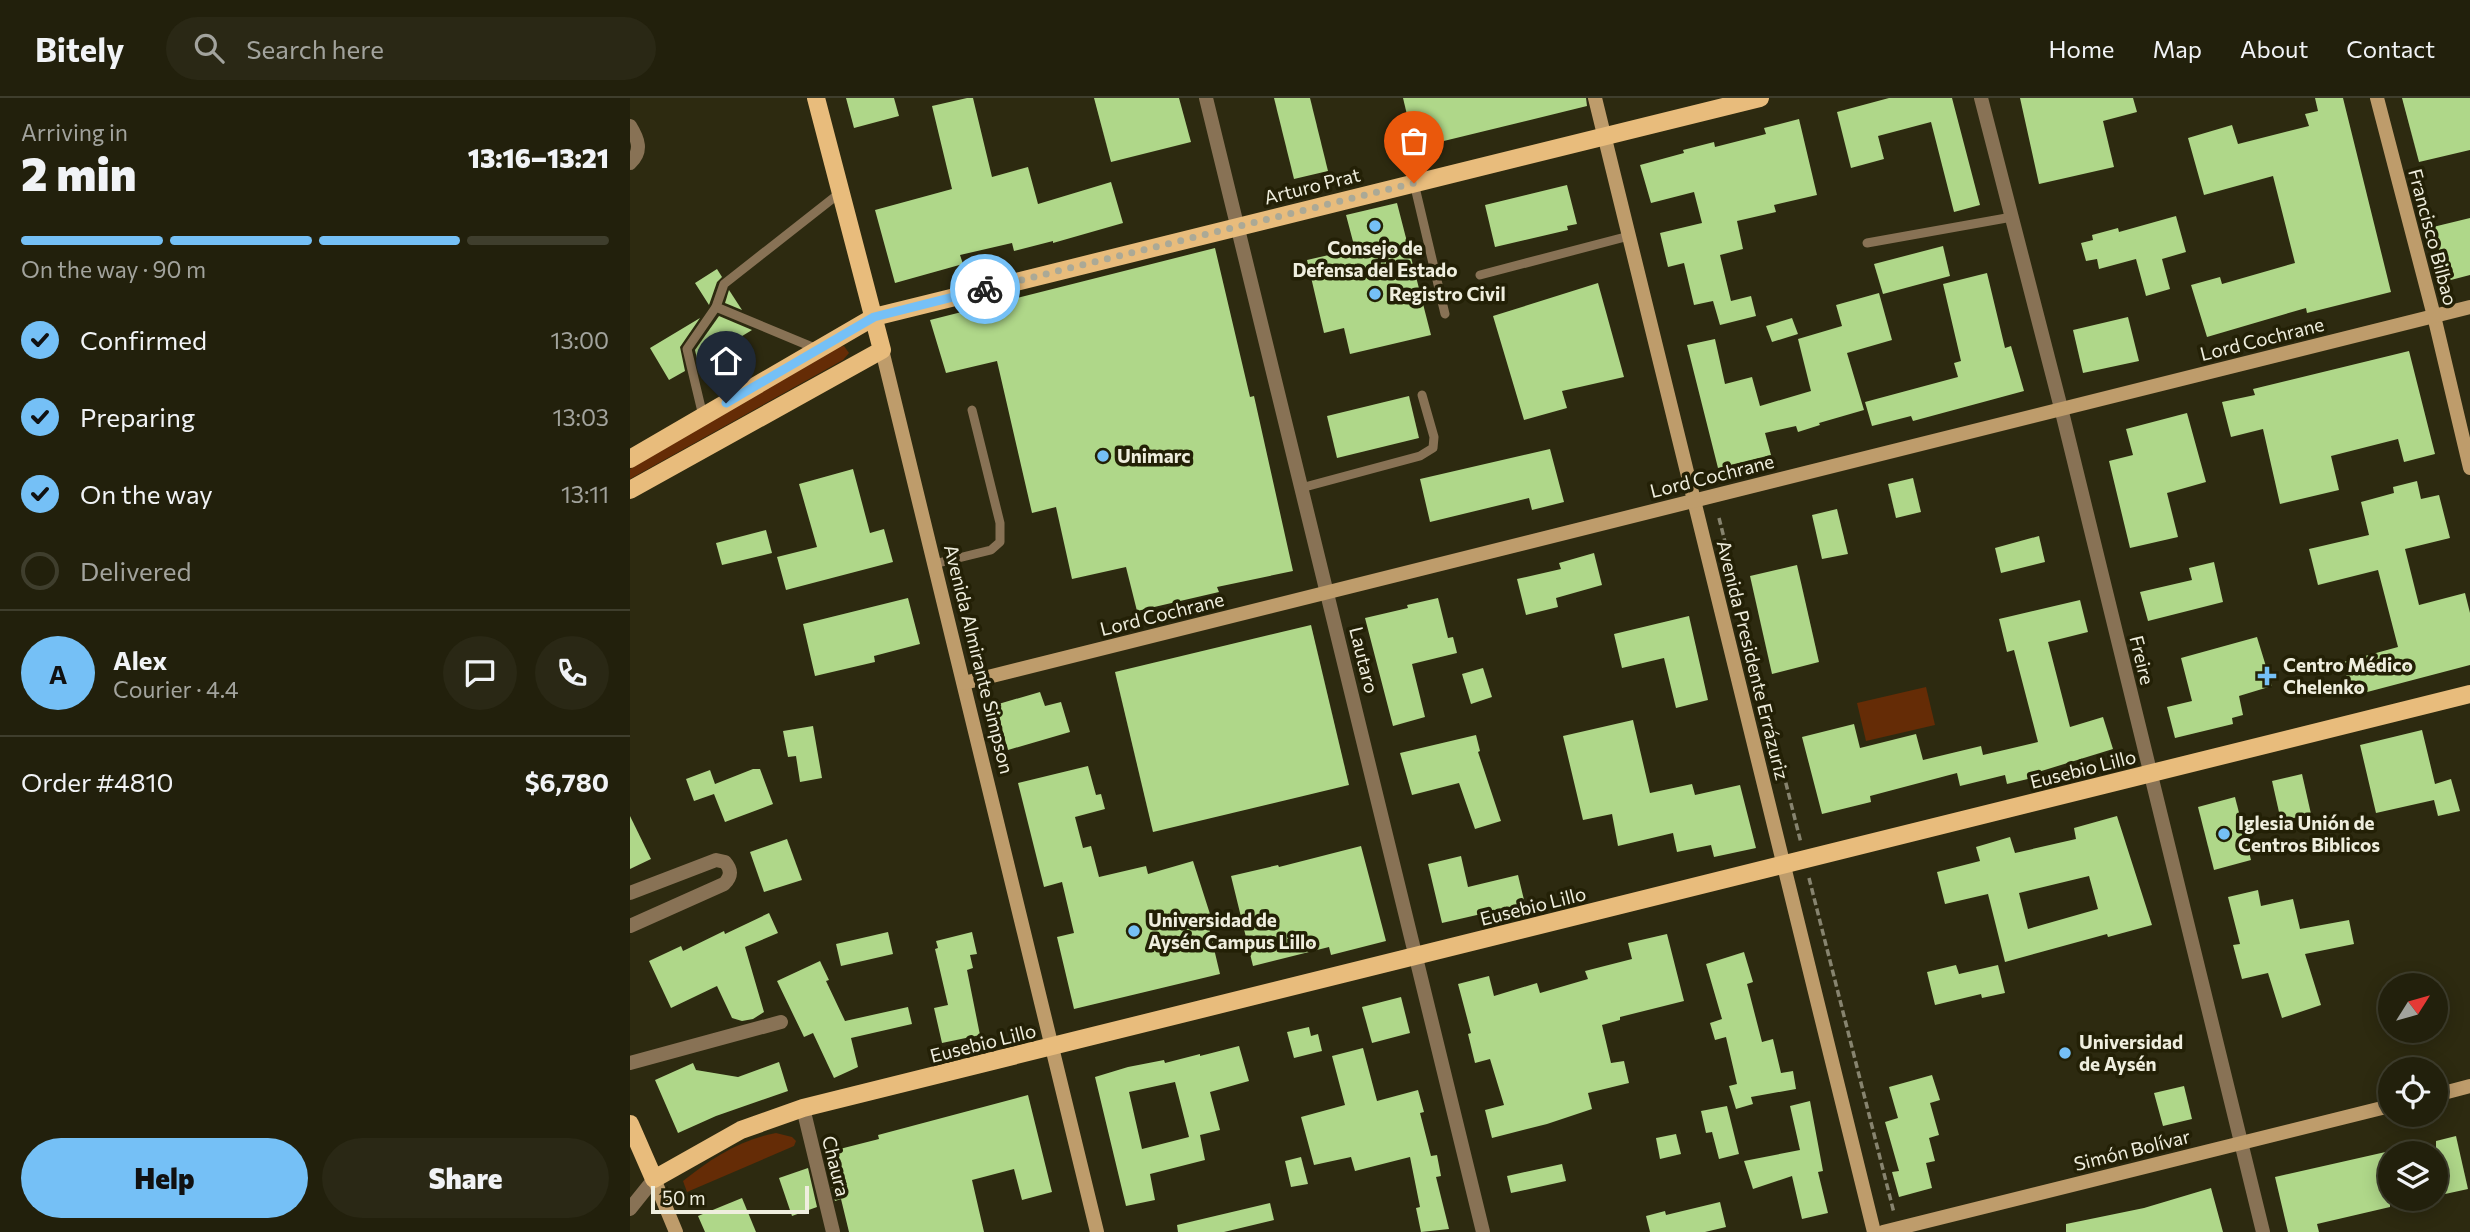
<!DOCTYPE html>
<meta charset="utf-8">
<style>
body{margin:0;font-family:Commissioner,sans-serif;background:#2a2815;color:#f1f3f6;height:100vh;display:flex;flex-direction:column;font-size:26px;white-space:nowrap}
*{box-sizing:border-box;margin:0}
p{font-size:23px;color:#a2a39d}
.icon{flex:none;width:38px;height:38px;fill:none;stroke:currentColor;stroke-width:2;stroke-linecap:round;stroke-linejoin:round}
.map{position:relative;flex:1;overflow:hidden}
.drawer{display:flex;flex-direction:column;background:#22200c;width:630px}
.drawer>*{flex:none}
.needle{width:46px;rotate:53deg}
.fabs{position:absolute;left:1748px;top:875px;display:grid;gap:14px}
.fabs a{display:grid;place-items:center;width:70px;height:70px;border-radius:50%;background:#22200c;box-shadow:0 4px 18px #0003,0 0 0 2px #3f3e2d;font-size:35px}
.scale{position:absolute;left:21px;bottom:18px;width:158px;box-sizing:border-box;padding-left:7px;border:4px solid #efeede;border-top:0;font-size:19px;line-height:24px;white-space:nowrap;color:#efeede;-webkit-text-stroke:5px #232006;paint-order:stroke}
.pin{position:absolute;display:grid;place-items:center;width:60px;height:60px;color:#fff;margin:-72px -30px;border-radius:50% 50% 50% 0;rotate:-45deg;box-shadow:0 0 7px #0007}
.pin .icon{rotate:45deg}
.courier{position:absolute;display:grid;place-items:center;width:70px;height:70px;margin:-35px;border:5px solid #75c0f6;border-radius:50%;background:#fff;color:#222;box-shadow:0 2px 9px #0007}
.overview em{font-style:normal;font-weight:800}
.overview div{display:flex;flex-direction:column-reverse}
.overview{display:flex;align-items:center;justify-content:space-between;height:119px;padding:0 21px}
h1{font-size:46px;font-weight:800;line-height:52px}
.bar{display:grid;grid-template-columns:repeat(4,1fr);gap:10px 7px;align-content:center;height:84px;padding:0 21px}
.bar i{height:9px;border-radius:5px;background:#3f3e2d}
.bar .on{background:#75c0f6}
.bar p{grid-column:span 4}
.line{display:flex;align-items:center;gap:18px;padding:0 21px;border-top:2px solid #3f3e2d}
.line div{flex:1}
.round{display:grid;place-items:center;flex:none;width:74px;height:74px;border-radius:37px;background:#2a2815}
ol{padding:0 21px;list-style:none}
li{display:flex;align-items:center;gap:21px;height:77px}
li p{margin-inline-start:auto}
li .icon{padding:7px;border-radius:50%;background:#75c0f6;color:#111;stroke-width:4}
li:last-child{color:#a2a39d}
li i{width:38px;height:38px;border:4px solid #3f3e2d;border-radius:50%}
.button{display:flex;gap:14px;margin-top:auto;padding:14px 21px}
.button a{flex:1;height:80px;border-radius:42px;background:#75c0f6;color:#111;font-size:28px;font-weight:800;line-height:80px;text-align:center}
.button a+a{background:#2a2815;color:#f1f3f6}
header{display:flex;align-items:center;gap:42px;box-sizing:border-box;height:98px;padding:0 35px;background:#22200c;border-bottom:2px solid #3f3e2d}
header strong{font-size:33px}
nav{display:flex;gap:38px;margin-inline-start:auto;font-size:24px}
.search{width:490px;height:63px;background:#2a2815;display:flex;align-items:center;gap:18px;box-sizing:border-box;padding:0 24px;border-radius:38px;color:#a2a39d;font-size:26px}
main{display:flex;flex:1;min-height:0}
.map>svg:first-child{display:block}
.green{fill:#652c06}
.building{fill:#afd789;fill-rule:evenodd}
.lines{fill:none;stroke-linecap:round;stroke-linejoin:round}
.path{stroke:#87846f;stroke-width:3.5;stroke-dasharray:7 3.5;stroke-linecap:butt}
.lane{stroke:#887255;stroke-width:9}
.street{stroke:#887255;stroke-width:14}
.secondary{stroke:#be9c6b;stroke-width:14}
.primary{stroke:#e8bc7c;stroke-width:18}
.done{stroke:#aba996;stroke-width:7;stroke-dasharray:0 12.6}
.route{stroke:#75c0f6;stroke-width:9}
.poi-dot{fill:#75c0f6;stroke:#232006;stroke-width:2.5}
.labels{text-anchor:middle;stroke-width:7;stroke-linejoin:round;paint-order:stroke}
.street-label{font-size:19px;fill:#efeede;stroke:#232006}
.poi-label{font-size:19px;font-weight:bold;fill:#efeede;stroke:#232006;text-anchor:start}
</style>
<header>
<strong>Bitely</strong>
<div class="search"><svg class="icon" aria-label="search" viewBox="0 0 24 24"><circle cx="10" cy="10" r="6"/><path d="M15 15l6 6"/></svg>Search here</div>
<nav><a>Home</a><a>Map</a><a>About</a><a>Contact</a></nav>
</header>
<main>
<section class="drawer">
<div class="overview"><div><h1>2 min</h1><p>Arriving in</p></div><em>13:16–13:21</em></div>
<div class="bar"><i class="on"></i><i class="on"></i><i class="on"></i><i></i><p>On the way · 90 m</p></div>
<ol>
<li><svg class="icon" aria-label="check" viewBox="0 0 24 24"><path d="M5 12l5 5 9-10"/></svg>Confirmed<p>13:00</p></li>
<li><svg class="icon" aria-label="check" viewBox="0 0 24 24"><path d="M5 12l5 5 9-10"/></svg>Preparing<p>13:03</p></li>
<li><svg class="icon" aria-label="check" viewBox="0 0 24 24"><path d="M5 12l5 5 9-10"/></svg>On the way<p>13:11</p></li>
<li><i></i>Delivered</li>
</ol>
<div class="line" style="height:126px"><b class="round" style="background:#75c0f6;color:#111">A</b><div><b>Alex</b><p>Courier · 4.4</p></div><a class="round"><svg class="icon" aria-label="chat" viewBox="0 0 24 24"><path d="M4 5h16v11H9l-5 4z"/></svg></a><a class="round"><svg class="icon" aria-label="phone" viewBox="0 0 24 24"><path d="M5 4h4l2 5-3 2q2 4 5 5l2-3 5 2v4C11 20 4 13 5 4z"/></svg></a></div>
<div class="line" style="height:91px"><div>Order #4810</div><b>$6,780</b></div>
<div class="button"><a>Help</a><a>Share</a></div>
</section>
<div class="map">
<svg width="1840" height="1134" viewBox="0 0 1840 1134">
<rect width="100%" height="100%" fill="#2d2a10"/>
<g class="green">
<path d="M214,248L219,255L213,262L0,381V371L3,369L207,249Z"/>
<path d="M1296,589L1305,627L1236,643L1227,605Z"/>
<path d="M146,1035L162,1039L166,1043L164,1048L57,1094L53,1083C80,1061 111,1041 146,1035Z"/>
</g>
<g class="building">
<path d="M216,0H264L269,18L224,30Z"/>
<path d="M337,0H343L362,79L398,69L408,106L481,84L493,125L423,145V143L384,153L382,145L330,157L333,166L265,185L245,112L322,91L302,8Z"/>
<path d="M464,0H549L561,44L481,64Z"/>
<path d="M644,0H680L698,73L664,81Z"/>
<path d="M773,0H956L957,8L785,50Z"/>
<path d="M1259,0H1322L1350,107L1324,114L1301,24L1248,38L1254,61L1221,70L1207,14Z"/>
<path d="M1390,0H1503L1507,14L1473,23L1484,69L1409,86Z"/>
<path d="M1685,0H1713L1761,194L1677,215L1676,210L1577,239L1561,187L1590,179L1592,186L1665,165L1643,78L1574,97L1558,40L1602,27L1608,46L1679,28L1675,16L1688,13Z"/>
<path d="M1772,0H1840V52L1789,64Z"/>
<path d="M1169,21L1187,97L1144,107L1146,114L1107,123L1113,151L1090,157L1101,203L1121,198L1126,218L1090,227L1083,203L1064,207L1054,165L1038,169L1030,135L1072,125L1064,94L1021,105L1010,67L1054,55L1053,52L1084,44L1085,49L1136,36L1134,30Z"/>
<path d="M937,87L947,126L937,128L938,132L865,149L855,107Z"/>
<path d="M767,105L801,237L720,256L714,230L694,235L677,162L725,151L716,117Z"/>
<path d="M1546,118L1556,154L1532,161L1540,191L1516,198L1506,161L1469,171L1467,161L1456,163L1451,145L1463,142L1462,137L1488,130L1489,134Z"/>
<path d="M1840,120V177L1817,183L1803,129Z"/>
<path d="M1313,148L1320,178L1253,196L1244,166Z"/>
<path d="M585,150L620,299L624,298L663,473L587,489L589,494L507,513L496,469L442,481L426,409L402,415L367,263L316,275L300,222Z"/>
<path d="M87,171L92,179L87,184L79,207L65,185Z"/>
<path d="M1357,175L1375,250L1381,248L1394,293L1283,323L1281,318L1242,328L1235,304L1328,279L1324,265L1331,263L1313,186Z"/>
<path d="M968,185L994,279L932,293L937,310L894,322L863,218Z"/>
<path d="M99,192L112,212L95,205Z"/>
<path d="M1249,195L1262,242L1217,255L1234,312L1189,325L1190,327L1168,334L1166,328L1135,335L1141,357L1088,370L1057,247L1085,241L1095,286L1122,279L1130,308L1181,293L1168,241L1212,228L1206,207Z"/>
<path d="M89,218L122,232L68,265L65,252Z"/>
<path d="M1498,219L1509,263L1453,275L1443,232Z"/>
<path d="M70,220L50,249L55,273L39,282L20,250Z"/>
<path d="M1162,220L1168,236L1142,244L1136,228Z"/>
<path d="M1779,253L1805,356L1774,364L1768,341L1701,358L1709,392L1650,406L1633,331L1601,339L1592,304L1625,297L1623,291Z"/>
<path d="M779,298L789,340L707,360L697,318Z"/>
<path d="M1557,315L1576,384L1537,395L1548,439L1500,450L1479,363L1503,357L1496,331Z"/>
<path d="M920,351L934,404L902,412L899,400L800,424L790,381Z"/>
<path d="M223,371L240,435L254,431L263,464L156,492L147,459L187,449L169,386Z"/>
<path d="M1283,380L1291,414L1266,420L1258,386Z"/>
<path d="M1787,383L1791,401L1809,397L1820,440L1775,451L1789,507L1835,495L1840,515V567L1722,598L1713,564L1768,549L1748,472L1688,487L1679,451L1739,437L1731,404L1764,395L1763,389Z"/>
<path d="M1207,411L1218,456L1192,461L1182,417Z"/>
<path d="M136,432L142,455L92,467L86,445Z"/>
<path d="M1409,438L1415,464L1371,475L1365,450Z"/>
<path d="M964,455L972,487L926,500L928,509L896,517L887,481L931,471L929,465Z"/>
<path d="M1584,464L1593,504L1518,523L1510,494L1562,482L1559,470Z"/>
<path d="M1167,467L1189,564L1142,576L1120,478Z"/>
<path d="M278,500L290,546L244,558L245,564L185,578L173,526Z"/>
<path d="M808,500L818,540L823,539L827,555L782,566L795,619L763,628L735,520L778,510L777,507Z"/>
<path d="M1450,502L1458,534L1418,544L1440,629L1473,619L1483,651L1405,675L1406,679L1377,686L1375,677L1330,688L1327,675L1240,698L1241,704L1192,716L1172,639L1224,626L1230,650L1286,636L1293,662L1351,648L1353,657L1408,644L1384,552L1377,554L1369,521Z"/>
<path d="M1059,518L1078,602L1046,610L1034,560L992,570L984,536Z"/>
<path d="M681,527L719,687L523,734L485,574Z"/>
<path d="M1627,539L1642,588L1609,598L1613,617L1602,620L1603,626L1545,640L1537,609L1562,603L1551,560Z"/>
<path d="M853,570L862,599L841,606L832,576Z"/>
<path d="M410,594L415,608L431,604L440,634L378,652L365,607Z"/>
<path d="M1003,622L1020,695L1062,686L1065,697L1110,687L1126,750L1084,759L1081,747L1047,754L1043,735L988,748L982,716L953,722L933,638Z"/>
<path d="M183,628L192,680L170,684L166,658L158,659L153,633Z"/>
<path d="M1792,632L1805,686L1821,681L1830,713L1808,718L1804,702L1746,715L1730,647Z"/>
<path d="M846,637L850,653L848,654L871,723L845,731L829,685L782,697L770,655Z"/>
<path d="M458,668L466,697L471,696L475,711L445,719L453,750L461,748L469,779L516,768L518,776L563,763L580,816L576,817L590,876L444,911L427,839L444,835L432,784L414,789L388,685Z"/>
<path d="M123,671H130L143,706L95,724L84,696L64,703L56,681L80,672L85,686Z"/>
<path d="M1672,676L1681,716L1651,723L1642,683Z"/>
<path d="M1605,699L1621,762L1584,772L1568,709Z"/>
<path d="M0,718L21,761L0,771Z"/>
<path d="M1487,718L1522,827L1478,839L1477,836L1375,864L1358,796L1315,806L1307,774L1350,763L1346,749L1380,739L1385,755L1446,741L1444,730ZM1459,778L1468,811L1398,831L1389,795Z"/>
<path d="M157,741L172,782L134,794L120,754Z"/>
<path d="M731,748L756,843L701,857L699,849L623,868L601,778L648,767L649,769Z"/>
<path d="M831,758L838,789L888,777L895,806L812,825L798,766Z"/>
<path d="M1628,792L1631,808L1663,801L1670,831L1719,822L1724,846L1675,856L1691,907L1652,920L1638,875L1612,881L1603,847L1610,846L1598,799Z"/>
<path d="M139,815L148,835L115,849L134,914L123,921L112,923L102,920L87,888L41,910L19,863L51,848L53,853L94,833L95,836Z"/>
<path d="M258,834L263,856L211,868L206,846Z"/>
<path d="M342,834L347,856L340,857L343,870L337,872L350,937L312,945L304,910L318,907L305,851L308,850L306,843Z"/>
<path d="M1037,836L1054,903L990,919V922L972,927L981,965L994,963L999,985L958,995L962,1011L917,1026L862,1040L855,1012L874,1007L860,961L845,965L838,936L841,935L828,886L859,878L864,898L907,885L910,895L958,881L955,873L1002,861L998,845Z"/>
<path d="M1114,854L1123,884L1117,886L1132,944L1143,941L1151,975L1163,973L1166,991L1121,999L1123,1006L1106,1011L1099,988L1107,986L1096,939L1085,942L1080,925L1092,921L1076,866Z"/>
<path d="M190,863L199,882L196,883L215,923L278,909L282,926L221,940L228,969L204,980L183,935L174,939L147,883Z"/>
<path d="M1326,867L1329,876L1368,867L1375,895L1352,900L1351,896L1305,907L1297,874Z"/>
<path d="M771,899L780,935L742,945L732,909Z"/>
<path d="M679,929L681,938L688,936L692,953L664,960L657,934Z"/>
<path d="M609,948L619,983L580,994L590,1032L570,1037L575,1062L520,1076L525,1102L496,1108L465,979L498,969L534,962L535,965L570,956V958ZM545,984L559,1039L512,1051L499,994Z"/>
<path d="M733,950L747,1003L788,992L794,1014L790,1015L801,1058L807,1057L811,1078L806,1079L819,1131L791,1134L786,1110L790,1109L780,1059L725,1073L721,1059L684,1067L671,1019L715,1007L702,958Z"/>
<path d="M149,964L158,993L86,1018L48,1035L25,982L63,965L66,972L108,979Z"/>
<path d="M1302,977L1310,1002L1300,1005L1309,1037L1299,1040L1305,1063L1296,1065L1302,1090L1269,1099L1262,1074L1269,1073L1255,1024L1268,1020L1259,989Z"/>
<path d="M1554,988L1562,1021L1533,1028L1524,995Z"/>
<path d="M398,997L422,1094L392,1102L384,1071L342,1082L354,1134H219L211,1101L205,1103L196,1064L200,1062L198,1054L249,1041L248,1037Z"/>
<path d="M1180,1003L1193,1073L1188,1074L1198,1115L1172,1121L1162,1078L1123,1091L1114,1063L1170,1052L1160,1008Z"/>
<path d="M1097,1008L1109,1056L1089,1061L1082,1034L1076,1035L1071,1013Z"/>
<path d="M1046,1036L1051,1056L1030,1061L1026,1040Z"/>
<path d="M1826,1038L1838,1091L1806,1098V1043Z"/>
<path d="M1760,1053V1109L1687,1126L1689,1134H1658L1645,1079Z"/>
<path d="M671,1059L678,1086L661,1089L655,1063Z"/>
<path d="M932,1066L936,1083L881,1095L877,1078Z"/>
<path d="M178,1070L187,1109L162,1118L149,1080Z"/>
<path d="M1581,1090L1593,1134H1436V1126L1514,1110Z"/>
<path d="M112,1100L126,1134H75L68,1118Z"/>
<path d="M1090,1104L1096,1129L1075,1134H1020L1016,1118L1035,1113L1036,1117Z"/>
<path d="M640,1105L644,1122L594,1134H548L547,1127Z"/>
</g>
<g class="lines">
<g class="path">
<path d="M1089,420L1171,745"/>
<path d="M1179,780L1264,1115"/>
</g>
<g class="lane">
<path d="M784,85L815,216"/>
<path d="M1237,145L1382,119"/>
<path d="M850,177L999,138"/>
<path d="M187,251L86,209L94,186L211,94"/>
<path d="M73,318L57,251L86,209"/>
<path d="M671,390L790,358L803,350L804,339L792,297"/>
<path d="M304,466L361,452L370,444V425L342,312"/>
</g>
<g class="street">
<path d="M576,0L853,1134"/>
<path d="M1351,0L1431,310L1633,1134"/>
<path d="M0,28C8,41 13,53 0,65"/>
<path d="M0,795L86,762L95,764C102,772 101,779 94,786L0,828"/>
<path d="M0,965L151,924"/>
<path d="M173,1010L203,1134"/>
<path d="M0,1111L24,1081"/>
</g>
<g class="secondary">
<path d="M965,0L1244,1134"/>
<path d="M1747,0L1804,218L1840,370"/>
<path d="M252,252L467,1134"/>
<path d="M334,585L1840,209"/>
<path d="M1806,997L1840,988"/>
<path d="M24,1081L46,1134"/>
<path d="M1253,1134L1760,1008"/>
</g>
<g class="primary">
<path d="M0,361L244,219L1130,0"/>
<path d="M0,392L252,252L186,0"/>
<path d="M0,1026L24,1081L111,1032L173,1010L1840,596"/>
</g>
</g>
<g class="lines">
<path class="done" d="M355,191L784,85"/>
<path class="route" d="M96,305L244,219L355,191"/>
</g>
<g class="poi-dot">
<circle cx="745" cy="128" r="7"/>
<circle cx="745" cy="196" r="7"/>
<circle cx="473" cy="358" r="7"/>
<path d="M1633.5 567.5h7v7h7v7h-7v7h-7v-7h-7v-7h7z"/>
<circle cx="1594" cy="736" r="7"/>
<circle cx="504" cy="833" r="7"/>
<circle cx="1435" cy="955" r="7"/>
</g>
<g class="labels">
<g class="street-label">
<text transform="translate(682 88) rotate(-14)" y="7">Arturo Prat</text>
<text transform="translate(1803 139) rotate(75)" y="7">Francisco Bilbao</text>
<text transform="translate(1632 241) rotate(-14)" y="7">Lord Cochrane</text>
<text transform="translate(1082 378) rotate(-14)" y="7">Lord Cochrane</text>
<text transform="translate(532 516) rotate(-14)" y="7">Lord Cochrane</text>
<text transform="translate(349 561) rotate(76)" y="7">Avenida Almirante Simpson</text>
<text transform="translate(734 562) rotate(76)" y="7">Lautaro</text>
<text transform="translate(1123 562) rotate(76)" y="7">Avenida Presidente Errázuriz</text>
<text transform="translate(1512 562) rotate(76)" y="7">Freire</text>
<text transform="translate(1453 671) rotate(-14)" y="7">Eusebio Lillo</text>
<text transform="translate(903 808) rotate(-14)" y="7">Eusebio Lillo</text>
<text transform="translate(353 945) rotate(-14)" y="7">Eusebio Lillo</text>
<text transform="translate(1502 1052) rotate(-14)" y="7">Simón Bolívar</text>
<text transform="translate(206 1068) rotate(76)" y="7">Chaura</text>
</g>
<g class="poi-label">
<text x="745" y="157" text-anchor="middle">Consejo de<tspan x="745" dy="22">Defensa del Estado</tspan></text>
<text x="759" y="203">Registro Civil</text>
<text x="487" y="365">Unimarc</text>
<text x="1653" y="574">Centro Médico<tspan x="1653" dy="22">Chelenko</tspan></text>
<text x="1608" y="732">Iglesia Unión de<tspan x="1608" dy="22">Centros Biblicos</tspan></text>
<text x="518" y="829">Universidad de<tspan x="518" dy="22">Aysén Campus Lillo</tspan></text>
<text x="1449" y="951">Universidad<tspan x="1449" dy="22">de Aysén</tspan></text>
</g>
</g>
</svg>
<div class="fabs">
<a><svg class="needle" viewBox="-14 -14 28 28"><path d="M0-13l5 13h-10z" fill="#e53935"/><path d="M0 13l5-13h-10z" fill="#a2a39d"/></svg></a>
<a><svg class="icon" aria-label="locate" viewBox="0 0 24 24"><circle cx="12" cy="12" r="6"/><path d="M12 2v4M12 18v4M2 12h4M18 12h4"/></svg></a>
<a><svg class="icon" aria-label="layers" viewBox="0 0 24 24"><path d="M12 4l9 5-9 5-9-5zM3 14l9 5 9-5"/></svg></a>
</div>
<div class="scale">50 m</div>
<div class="pin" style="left:784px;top:85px;background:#ea580c"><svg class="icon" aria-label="bag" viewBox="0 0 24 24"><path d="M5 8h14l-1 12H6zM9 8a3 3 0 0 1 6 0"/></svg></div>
<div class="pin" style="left:96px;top:305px;background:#1f2937"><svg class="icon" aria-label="home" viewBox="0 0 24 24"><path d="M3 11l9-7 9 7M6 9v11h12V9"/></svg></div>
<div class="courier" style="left:355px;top:191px"><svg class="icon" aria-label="bike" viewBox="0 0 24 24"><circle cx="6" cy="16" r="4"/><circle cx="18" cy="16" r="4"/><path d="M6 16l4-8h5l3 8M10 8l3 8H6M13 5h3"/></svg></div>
</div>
</main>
